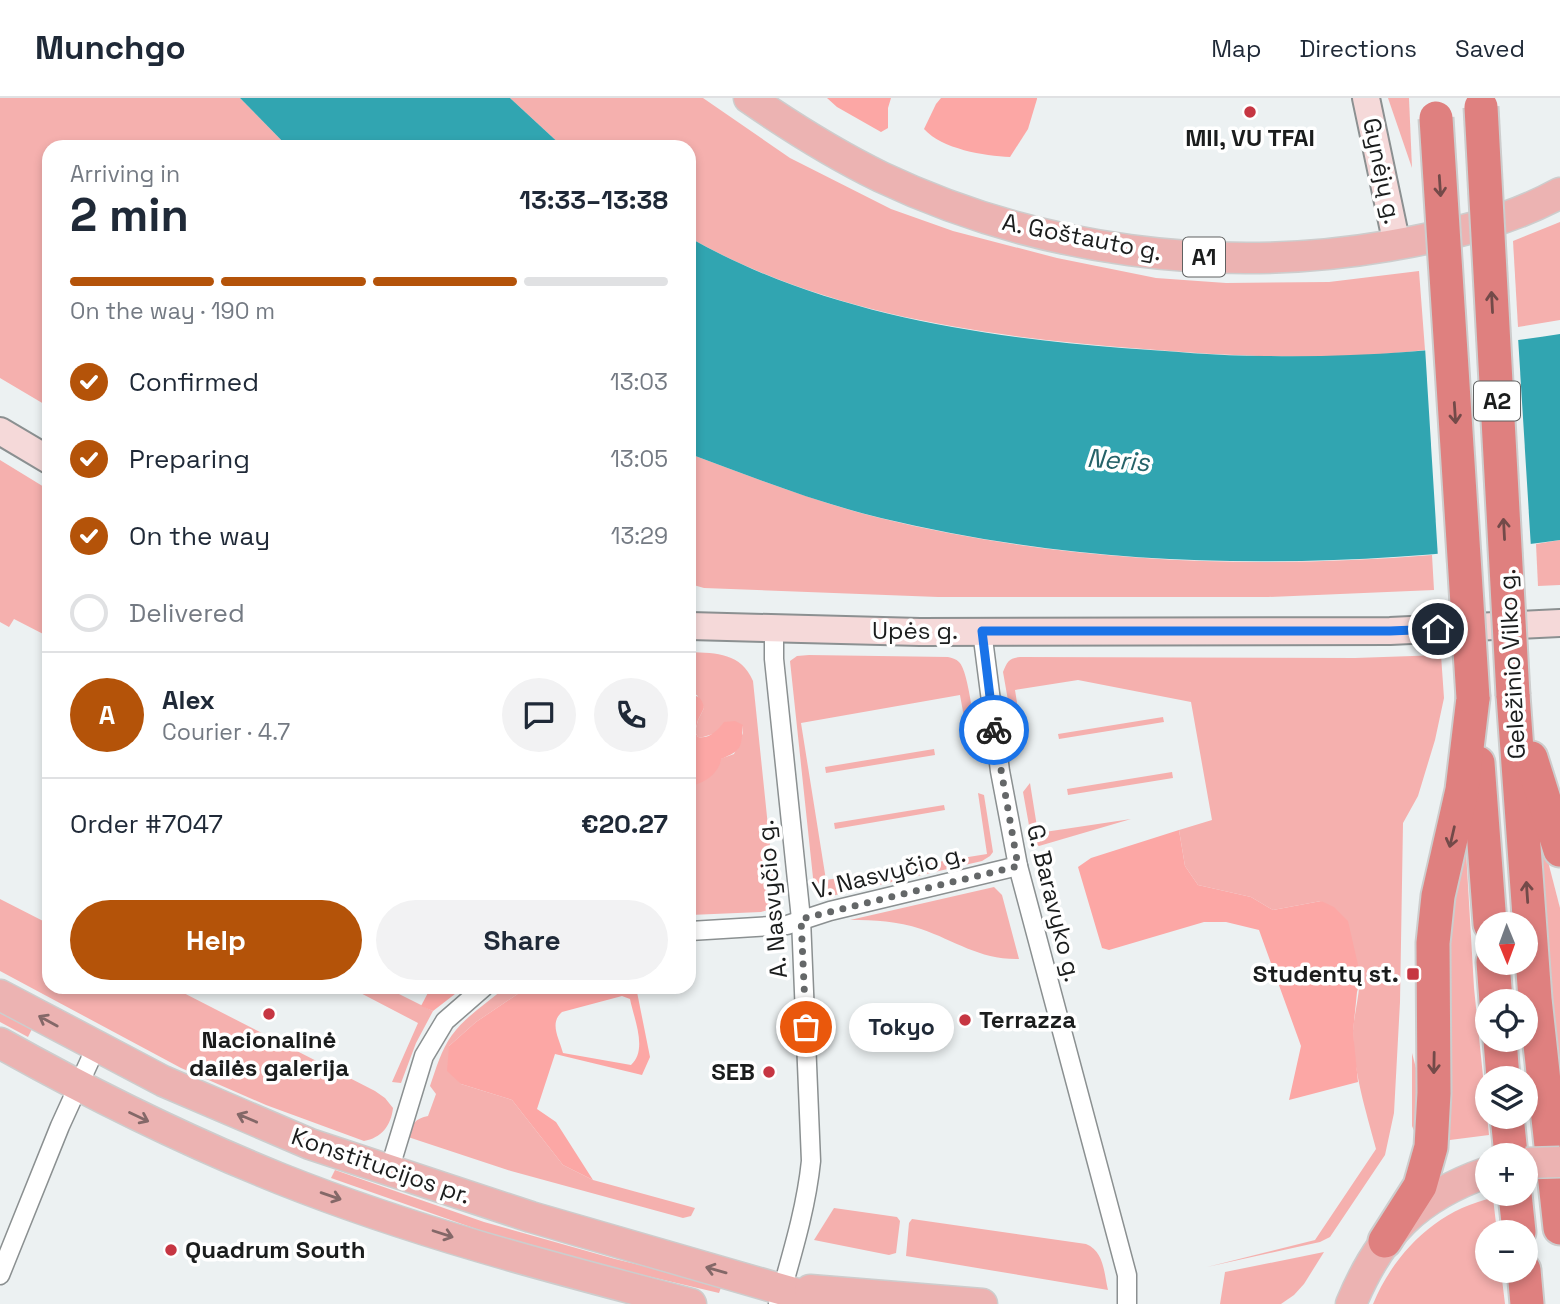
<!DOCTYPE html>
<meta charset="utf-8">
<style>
body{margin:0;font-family:"Space Grotesk",sans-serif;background:#f2f2f3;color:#1f2937;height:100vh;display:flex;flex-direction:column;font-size:26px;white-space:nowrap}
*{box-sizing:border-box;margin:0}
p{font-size:23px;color:#747a83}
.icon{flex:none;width:38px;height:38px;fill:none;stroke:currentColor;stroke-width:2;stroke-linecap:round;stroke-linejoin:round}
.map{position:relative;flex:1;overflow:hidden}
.sheet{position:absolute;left:42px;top:42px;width:654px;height:854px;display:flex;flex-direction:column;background:#fff;border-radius:21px;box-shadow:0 4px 10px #0003}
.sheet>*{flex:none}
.needle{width:46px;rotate:179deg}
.tools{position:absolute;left:1475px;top:814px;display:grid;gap:14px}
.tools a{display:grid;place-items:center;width:63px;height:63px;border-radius:50%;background:#fff;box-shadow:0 4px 10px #0003;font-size:35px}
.pin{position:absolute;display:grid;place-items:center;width:60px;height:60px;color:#fff;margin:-30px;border:4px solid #fff;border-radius:50%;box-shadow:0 2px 7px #0007}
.courier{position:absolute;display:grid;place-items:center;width:70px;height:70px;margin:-35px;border:5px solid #1a73e8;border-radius:50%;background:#fff;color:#222;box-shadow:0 2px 9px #0007}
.bubble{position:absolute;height:49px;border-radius:24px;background:#fff;box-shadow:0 4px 10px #0003;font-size:23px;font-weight:700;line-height:49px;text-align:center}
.headline em{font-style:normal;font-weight:700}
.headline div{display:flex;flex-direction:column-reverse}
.headline{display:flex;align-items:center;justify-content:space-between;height:119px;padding:0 28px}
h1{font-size:46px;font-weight:700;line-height:52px}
.bar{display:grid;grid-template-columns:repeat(4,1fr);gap:10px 7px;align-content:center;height:84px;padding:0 28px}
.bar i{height:9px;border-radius:5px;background:#e0e1e3}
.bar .current{background:#b45309}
.bar p{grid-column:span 4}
.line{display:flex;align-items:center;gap:18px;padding:0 28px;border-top:2px solid #e0e1e3}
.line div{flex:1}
.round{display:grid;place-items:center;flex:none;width:74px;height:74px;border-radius:37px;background:#f2f2f3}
ol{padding:0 28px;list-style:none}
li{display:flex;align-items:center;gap:21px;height:77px}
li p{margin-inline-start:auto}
li .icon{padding:7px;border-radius:50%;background:#b45309;color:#fff;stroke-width:4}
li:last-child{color:#747a83}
li i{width:38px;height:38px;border:4px solid #e0e1e3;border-radius:50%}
.cta{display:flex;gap:14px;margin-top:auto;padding:14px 28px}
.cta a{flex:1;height:80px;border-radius:42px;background:#b45309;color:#fff;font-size:28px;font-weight:700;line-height:80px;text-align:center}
.cta a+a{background:#f2f2f3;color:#1f2937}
header{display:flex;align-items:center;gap:42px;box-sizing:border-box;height:98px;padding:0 35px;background:#fff;border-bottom:2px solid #e0e1e3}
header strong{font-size:33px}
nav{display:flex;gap:38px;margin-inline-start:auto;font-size:24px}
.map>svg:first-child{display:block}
.green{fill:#f5b0ae}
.forest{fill:#fca7a5;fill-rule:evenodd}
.water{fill:#31a5b1}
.pier{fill:#ecf1f2}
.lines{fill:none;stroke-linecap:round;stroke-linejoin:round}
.street-casing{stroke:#8b9091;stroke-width:21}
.secondary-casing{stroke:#8b9091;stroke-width:30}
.primary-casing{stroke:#cdcdcd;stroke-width:33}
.highway-casing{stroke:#cdcdcd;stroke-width:37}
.street{stroke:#fff;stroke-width:18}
.secondary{stroke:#f5d9d9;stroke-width:26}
.primary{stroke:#ecb3b2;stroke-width:30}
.highway{stroke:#df807f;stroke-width:33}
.primary-bridge-casing{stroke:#cdcdcd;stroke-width:33;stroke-linecap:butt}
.highway-bridge-casing{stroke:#cdcdcd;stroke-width:37;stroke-linecap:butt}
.primary-bridge{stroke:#ecb3b2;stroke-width:30}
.highway-bridge{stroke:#df807f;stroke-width:33}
.oneway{stroke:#734a49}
.oneway2{stroke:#846868}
.done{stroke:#646768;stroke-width:7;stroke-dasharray:0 12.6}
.route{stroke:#1a73e8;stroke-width:9}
.poi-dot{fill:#c63642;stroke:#fff;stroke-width:2.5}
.labels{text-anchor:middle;stroke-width:7;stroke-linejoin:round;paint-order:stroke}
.shield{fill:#fff;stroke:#5f6161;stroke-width:2}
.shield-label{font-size:23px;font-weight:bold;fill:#1b1d1d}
.poi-label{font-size:24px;font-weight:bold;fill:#1b1d1d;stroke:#fff}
.street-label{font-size:24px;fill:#1b1d1d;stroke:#fff}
.water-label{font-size:26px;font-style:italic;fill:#256268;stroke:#fff}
</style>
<header>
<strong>Munchgo</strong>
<nav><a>Map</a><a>Directions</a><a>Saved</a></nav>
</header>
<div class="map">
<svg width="1560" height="1206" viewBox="0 0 1560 1206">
<rect width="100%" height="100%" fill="#ecf1f2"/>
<g class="green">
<path d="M0,0H240L288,49H49V309L0,280Z"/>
<path d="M510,0H703L790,60L891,111L953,133L1057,160L1156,180L1226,185L1329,184L1419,173L1425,252C1332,263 1237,259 1144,251C988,239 829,218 690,140V49H563Z"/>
<path d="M1388,0H1409L1412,70Z"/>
<path d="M1560,124V222L1518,229L1513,143Z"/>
<path d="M690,356C752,379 815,404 880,420C1060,464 1248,472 1432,457L1434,492L1268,499H938L704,490L690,486Z"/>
<path d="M0,362L49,392V539L14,521L9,529L0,524Z"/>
<path d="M1560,442V487L1538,488L1536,446Z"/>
<path d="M690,554C717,555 741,555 753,583L776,806L774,810L761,814L690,817V688H694L720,661L734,656L743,635V627L703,639H698L695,634L698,622L704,610L697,597L690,596Z"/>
<path d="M809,557L948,559C952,560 956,561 959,564C969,573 975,636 978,653L976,657L971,658L960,597L801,625L826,782L987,756L978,695L984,697L993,754L990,758L982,763L827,799L819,797L814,789L790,563L797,558Z"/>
<path d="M1441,557L1444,600L1435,642L1418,698L1403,725L1400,904L1394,1015L1385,1057L1330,1139L1320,1144L1207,1169L1315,1142L1376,1051C1366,1013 1353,973 1353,933C1354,914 1363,886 1358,869L1321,803L1273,812L1251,799L1198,787L1185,768L1179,732L1212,722L1191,604L1078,582L1015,592L1024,650L1016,648L1003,574C1007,564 1009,560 1020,559L1355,560Z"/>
<path d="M1163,619L1164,624L1059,641L1058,636Z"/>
<path d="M934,651L935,657L826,675L825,669Z"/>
<path d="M1172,674L1173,680L1068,697L1067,691Z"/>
<path d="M1030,685L1038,735L1131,721L1039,748L1032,744L1023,694Z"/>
<path d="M944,707L945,712L835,731L834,725Z"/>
<path d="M1535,713L1560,810V1005Z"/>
<path d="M1462,729L1466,753L1474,890L1489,1037L1442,1043L1447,818Z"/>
<path d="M994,789L1002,797L1019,861C980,862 956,843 921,831C897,823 875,822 850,822Z"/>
<path d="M0,801L49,826V889H172L375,993L385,1000L393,1010C391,1028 381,1040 364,1043L266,1007L181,970L0,873Z"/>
<path d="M349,889H385L433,913L416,945L401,985L392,984L418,925Z"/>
<path d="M506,889H528L476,924L449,948L461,986L512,1002L563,1067L593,1082L695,1110L691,1118L683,1120L511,1073L408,1039C410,1027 416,1020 428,1018L436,996L430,988C436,971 441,952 452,937C466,918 488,904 506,889Z"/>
<path d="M0,913L32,931L28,939L0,924Z"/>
<path d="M1412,955L1421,989L1416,1037L1412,1028Z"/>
<path d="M335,1072L484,1124L615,1161L722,1187L719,1195L613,1170L482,1133L331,1080Z"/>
<path d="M1493,1100L1497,1134H1488V1172L1501,1173L1505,1206H1373C1394,1155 1438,1111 1493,1100Z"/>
<path d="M834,1110L897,1119L900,1123L896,1155L889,1157L814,1142Z"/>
<path d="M912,1121L1086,1146C1104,1153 1104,1175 1108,1192L906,1158L909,1125Z"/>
<path d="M1324,1154L1304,1186L1294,1197L1281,1206H1220L1225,1174Z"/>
</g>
<g class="forest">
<path d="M827,0H891L888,10V30L881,34L837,9Z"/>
<path d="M941,0H1037V1L1028,31L1010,59C984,58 942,51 924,31L936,6Z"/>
<path d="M690,596C699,598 702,600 704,610L698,622L695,634L698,639C710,641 718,632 724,624L735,623L743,627C741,649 743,652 721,661C719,676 703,686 690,688Z"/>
<path d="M1179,732L1185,768L1198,787L1251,799L1273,812L1321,803L1334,809L1348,823L1361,880L1357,894L1353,934L1358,984L1289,1002L1301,948L1259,832L1226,824H1204L1109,852L1102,850L1078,769L1091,760Z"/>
<path d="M431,889H464L433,913L421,908Z"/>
<path d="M528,889H636L650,959L642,977L555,956L537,1011L556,1024L593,1082L563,1067L512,1002L461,986L447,973L449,948L476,924ZM622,898L630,901C634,921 648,952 631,967L563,955C559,940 549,925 562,914Z"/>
</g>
<g class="water">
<path d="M240,0H510L563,49H288Z"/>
<path d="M690,140C821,214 973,238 1122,250C1170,253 1217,258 1265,258C1363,260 1463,251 1560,236V442C1332,473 1105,474 881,420C815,404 752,379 690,356Z"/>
</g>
<path class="pier" d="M1518,239L1531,450L1438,460L1425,249Z"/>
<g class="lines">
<g class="street-casing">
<g id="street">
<path d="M774,531V561L801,821L811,1063C806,1112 791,1159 778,1206"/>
<path d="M982,533L1000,673L1018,768L1127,1177V1206"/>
<path d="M690,833L787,827L830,813L1018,768"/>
<path d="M389,1073L424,958L445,923L484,889"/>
<path d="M0,1177L60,1028L96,949"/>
</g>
</g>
<g class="secondary-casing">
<g id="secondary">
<path d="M1366,0L1397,147"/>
<path d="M0,333L49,362"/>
<path d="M690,528L920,534L1390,533L1560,525"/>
</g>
</g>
<g class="primary-casing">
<g id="primary">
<path d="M749,0C791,29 836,57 881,79C1037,153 1219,177 1388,148C1447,138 1507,124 1560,95"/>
<path d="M0,897L163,983L310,1046L531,1119L832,1206"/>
<path d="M0,945C91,996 184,1042 281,1081C414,1134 553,1170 691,1206"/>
<path d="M810,1192L982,1206"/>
<path d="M1351,1206C1380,1136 1416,1099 1488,1074"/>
</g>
</g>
<g class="highway-casing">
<g id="highway">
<path d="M1513,597L1535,901L1560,1130"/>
<path d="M1531,660L1560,752"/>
<path d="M1478,665L1490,826"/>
<path d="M1493,864L1496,903"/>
<path d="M1500,942L1503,980"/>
<path d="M1507,1018L1511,1057"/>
<path d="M1515,1096L1519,1134"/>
<path d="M1385,1143L1420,1088L1431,1049L1434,995L1433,845L1438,798L1462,692L1473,600"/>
<path d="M1524,1172L1527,1206"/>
</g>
</g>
<use href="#street" class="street"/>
<use href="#secondary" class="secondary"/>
<use href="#primary" class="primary"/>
<use href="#highway" class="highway"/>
<g class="primary-bridge-casing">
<path id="primary-bridge" d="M1526,1065L1560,1064"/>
</g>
<g class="highway-bridge-casing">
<g id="highway-bridge">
<path d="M1481,9L1513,597"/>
<path d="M1436,20L1473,600"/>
</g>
</g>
<use href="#primary-bridge" class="primary-bridge"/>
<use href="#highway-bridge" class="highway-bridge"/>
</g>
<defs><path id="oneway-shaft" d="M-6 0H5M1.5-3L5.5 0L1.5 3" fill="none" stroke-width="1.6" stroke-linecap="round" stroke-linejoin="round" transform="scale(1.75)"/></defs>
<g class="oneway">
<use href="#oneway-shaft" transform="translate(1440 88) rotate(86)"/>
<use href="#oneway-shaft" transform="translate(1492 204) rotate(-93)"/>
<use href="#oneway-shaft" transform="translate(1455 315) rotate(86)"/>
<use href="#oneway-shaft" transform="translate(1504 431) rotate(-93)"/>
<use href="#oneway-shaft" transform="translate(1452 739) rotate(103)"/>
<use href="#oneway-shaft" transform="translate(1527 794) rotate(-94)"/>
<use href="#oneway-shaft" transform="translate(1434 965) rotate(91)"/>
</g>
<g class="oneway2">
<use href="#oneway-shaft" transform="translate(48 923) rotate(-151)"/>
<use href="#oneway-shaft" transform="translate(139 1019) rotate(25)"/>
<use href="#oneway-shaft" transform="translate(247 1020) rotate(-157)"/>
<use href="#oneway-shaft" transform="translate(331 1098) rotate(19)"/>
<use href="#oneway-shaft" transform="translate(443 1136) rotate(18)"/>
<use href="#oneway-shaft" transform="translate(716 1172) rotate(-164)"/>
</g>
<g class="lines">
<path class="done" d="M806,929L801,821L1018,768L994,632"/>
<path class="route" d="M994,632L982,533H1390L1438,531"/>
</g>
<g class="poi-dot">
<circle cx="1250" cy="14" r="7"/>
<rect x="1406" y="869" width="14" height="14" rx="3.5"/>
<circle cx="269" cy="916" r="7"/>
<circle cx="965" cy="922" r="7"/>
<circle cx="769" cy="974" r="7"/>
<circle cx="171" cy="1152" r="7"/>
</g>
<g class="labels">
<g class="shield">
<rect x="1183" y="139.5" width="42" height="39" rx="5"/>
<rect x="1474" y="283.5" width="46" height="39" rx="5"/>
</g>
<g class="shield-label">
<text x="1204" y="167">A1</text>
<text x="1497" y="311">A2</text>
</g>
<g class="poi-label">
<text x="1250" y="48">MII, VU TFAI</text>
<text x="1399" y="884" text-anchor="end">Studentų st.</text>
<text x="979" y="930" text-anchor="start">Terrazza</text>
<text x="269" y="950">Nacionalinė<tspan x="269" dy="28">dailės galerija</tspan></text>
<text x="755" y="982" text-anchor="end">SEB</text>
<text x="185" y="1160" text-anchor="start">Quadrum South</text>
</g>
<g class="street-label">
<text transform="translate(1382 73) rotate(78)" y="8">Gynėjų g.</text>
<text transform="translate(1082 139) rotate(11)" y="8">A. Goštauto g.</text>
<text x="915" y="541">Upės g.</text>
<text transform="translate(1512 566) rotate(-93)" y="8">Geležinio Vilko g.</text>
<text transform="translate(889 774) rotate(-14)" y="8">V. Nasvyčio g.</text>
<text transform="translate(772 801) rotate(-95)" y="8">A. Nasvyčio g.</text>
<text transform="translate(1054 805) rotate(76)" y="8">G. Baravyko g.</text>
<text transform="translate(381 1068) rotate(19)" y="8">Konstitucijos pr.</text>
</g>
<g class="water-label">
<text transform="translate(1118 362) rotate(4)" y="9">Neris</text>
</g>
</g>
</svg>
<div class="tools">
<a><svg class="needle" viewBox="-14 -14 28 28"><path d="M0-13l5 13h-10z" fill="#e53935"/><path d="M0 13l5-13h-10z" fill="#747a83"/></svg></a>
<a><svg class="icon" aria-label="locate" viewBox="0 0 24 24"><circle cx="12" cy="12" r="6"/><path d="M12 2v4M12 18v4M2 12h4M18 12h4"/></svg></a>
<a><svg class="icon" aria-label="layers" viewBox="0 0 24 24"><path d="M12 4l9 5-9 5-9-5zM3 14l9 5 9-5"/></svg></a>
<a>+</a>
<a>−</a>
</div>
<div class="pin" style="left:806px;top:929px;background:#ea580c"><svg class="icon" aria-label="bag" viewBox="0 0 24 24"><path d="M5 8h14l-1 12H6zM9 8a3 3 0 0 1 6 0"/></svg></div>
<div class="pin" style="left:1438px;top:531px;background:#1f2937"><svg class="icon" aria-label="home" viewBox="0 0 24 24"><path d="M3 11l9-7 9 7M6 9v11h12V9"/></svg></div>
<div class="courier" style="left:994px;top:632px"><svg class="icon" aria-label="bike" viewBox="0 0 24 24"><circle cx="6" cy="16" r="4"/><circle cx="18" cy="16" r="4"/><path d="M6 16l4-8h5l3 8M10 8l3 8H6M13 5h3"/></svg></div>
<div class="bubble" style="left:849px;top:905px;width:105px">Tokyo</div>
<section class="sheet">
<div class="headline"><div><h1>2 min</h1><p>Arriving in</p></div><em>13:33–13:38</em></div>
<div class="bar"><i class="current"></i><i class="current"></i><i class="current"></i><i></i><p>On the way · 190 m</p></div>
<ol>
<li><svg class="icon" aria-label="check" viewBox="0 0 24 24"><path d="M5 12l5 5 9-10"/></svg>Confirmed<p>13:03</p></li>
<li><svg class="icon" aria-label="check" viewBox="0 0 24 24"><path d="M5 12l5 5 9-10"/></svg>Preparing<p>13:05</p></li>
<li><svg class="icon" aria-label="check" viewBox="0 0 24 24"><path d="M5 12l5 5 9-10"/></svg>On the way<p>13:29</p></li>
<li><i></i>Delivered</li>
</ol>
<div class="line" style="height:126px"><b class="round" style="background:#b45309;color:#fff">A</b><div><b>Alex</b><p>Courier · 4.7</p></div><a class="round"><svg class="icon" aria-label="chat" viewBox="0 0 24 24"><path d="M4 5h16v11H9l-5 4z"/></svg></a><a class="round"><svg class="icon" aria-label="phone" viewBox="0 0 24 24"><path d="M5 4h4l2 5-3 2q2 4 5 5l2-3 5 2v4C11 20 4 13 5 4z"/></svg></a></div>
<div class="line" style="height:91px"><div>Order #7047</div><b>€20.27</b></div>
<div class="cta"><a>Help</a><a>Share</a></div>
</section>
</div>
